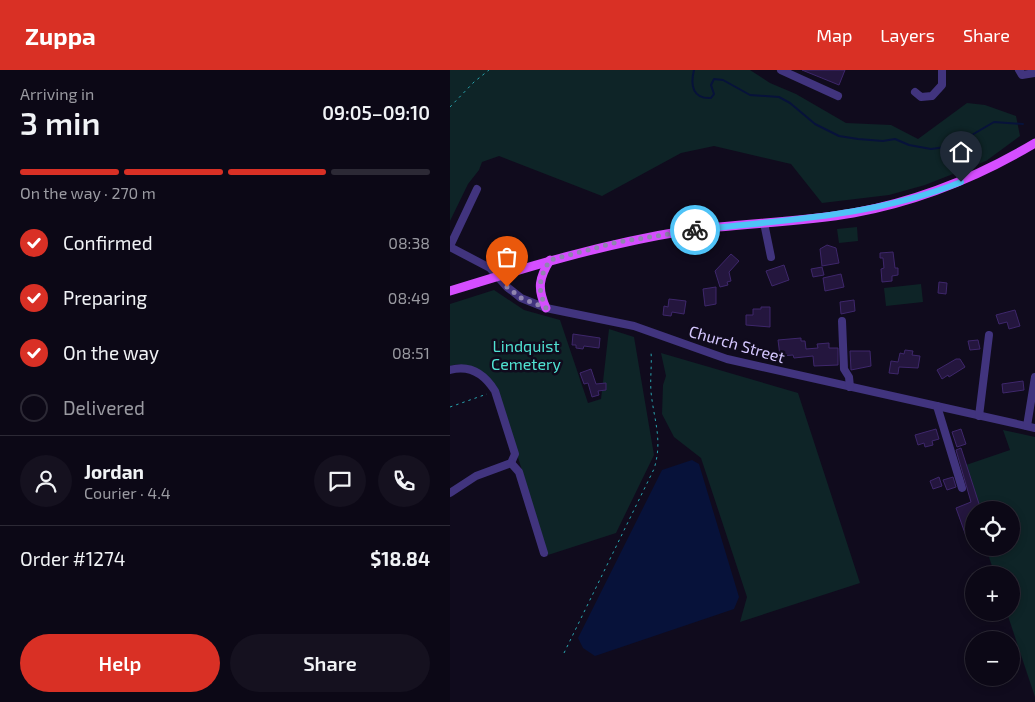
<!DOCTYPE html>
<meta charset="utf-8">
<style>
body{margin:0;font-family:"Exo 2",sans-serif;background:#15111f;color:#f1f3f6;height:100vh;display:flex;flex-direction:column;font-size:19px;white-space:nowrap}
*{box-sizing:border-box;margin:0}
p{font-size:16px;color:#9a9aa1}
.icon{flex:none;width:28px;height:28px;fill:none;stroke:currentColor;stroke-width:2;stroke-linecap:round;stroke-linejoin:round}
.map{position:relative;flex:1;overflow:hidden}
.sheet{display:flex;flex-direction:column;background:#0c0816;width:450px}
.sheet>*{flex:none}
.buttons{position:absolute;left:515px;top:431px;display:grid;gap:10px}
.buttons a{display:grid;place-items:center;width:55px;height:55px;border-radius:50%;background:#0c0816;box-shadow:0 2px 8px #0003,0 0 0 1px #2c2935;font-size:25px}
.pin{position:absolute;display:grid;place-items:center;width:42px;height:42px;color:#fff;margin:-51px -21px;border-radius:50% 50% 50% 0;rotate:-45deg;box-shadow:0 0 5px #0007}
.pin .icon{rotate:45deg}
.courier{position:absolute;display:grid;place-items:center;width:50px;height:50px;margin:-25px;border:4px solid #4fc3f7;border-radius:50%;background:#fff;color:#222;box-shadow:0 1px 6px #0007}
.headline em{font-style:normal;font-weight:600}
.headline div{display:flex;flex-direction:column-reverse}
.headline{display:flex;align-items:center;justify-content:space-between;height:85px;padding:0 20px}
h1{font-size:32px;font-weight:600;line-height:38px}
.bar{display:grid;grid-template-columns:repeat(4,1fr);gap:8px 5px;align-content:center;height:60px;padding:0 20px}
.bar i{height:6px;border-radius:4px;background:#2c2935}
.bar .on{background:#d93025}
.bar p{grid-column:span 4}
.line{display:flex;align-items:center;gap:12px;padding:0 20px;border-top:1px solid #2c2935}
.line div{flex:1}
.round{display:grid;place-items:center;flex:none;width:52px;height:52px;border-radius:26px;background:#15111f}
ol{padding:0 20px;list-style:none}
li{display:flex;align-items:center;gap:15px;height:55px}
li p{margin-inline-start:auto}
li .icon{padding:5px;border-radius:50%;background:#d93025;color:#fff;stroke-width:4}
li:last-child{color:#9a9aa1}
li i{width:28px;height:28px;border:2px solid #2c2935;border-radius:50%}
.cta{display:flex;gap:10px;margin-top:auto;padding:10px 20px}
.cta a{flex:1;height:58px;border-radius:30px;background:#d93025;color:#fff;font-size:20px;font-weight:600;line-height:58px;text-align:center}
.cta a+a{background:#15111f;color:#f1f3f6}
header{display:flex;align-items:center;gap:30px;box-sizing:border-box;height:70px;padding:0 25px;background:#d93025;color:#fff}
header strong{font-size:24px}
nav{display:flex;gap:28px;margin-inline-start:auto;font-size:18px}
main{display:flex;flex:1;min-height:0}
.map>svg:first-child{display:block}
.green{fill:#0e2427}
.water{fill:#07123a}
.lines{fill:none;stroke-linecap:round;stroke-linejoin:round}
.stream{stroke:#07123a;stroke-width:2}
.building{fill:#24163e;stroke:#3e276b}
.path{stroke:#29a6b1;stroke-width:1;stroke-dasharray:2.5 4;stroke-linecap:butt}
.minor{stroke:#41347e;stroke-width:8}
.major{stroke:#d54eff;stroke-width:9}
.done{stroke:#9085b0;stroke-width:5;stroke-dasharray:0 9}
.route{stroke:#4fc3f7;stroke-width:6}
.labels{text-anchor:middle;stroke-width:5;stroke-linejoin:round;paint-order:stroke}
.street-label{font-size:16px;fill:#d5c7ff;stroke:#100b1d}
.park-label{font-size:16px;fill:#50e2d2;stroke:#100b1d}
</style>
<header>
<strong>Zuppa</strong>
<nav><a>Map</a><a>Layers</a><a>Share</a></nav>
</header>
<main>
<section class="sheet">
<div class="headline"><div><h1>3 min</h1><p>Arriving in</p></div><em>09:05–09:10</em></div>
<div class="bar"><i class="on"></i><i class="on"></i><i class="on"></i><i></i><p>On the way · 270 m</p></div>
<ol>
<li><svg class="icon" aria-label="check" viewBox="0 0 24 24"><path d="M5 12l5 5 9-10"/></svg>Confirmed<p>08:38</p></li>
<li><svg class="icon" aria-label="check" viewBox="0 0 24 24"><path d="M5 12l5 5 9-10"/></svg>Preparing<p>08:49</p></li>
<li><svg class="icon" aria-label="check" viewBox="0 0 24 24"><path d="M5 12l5 5 9-10"/></svg>On the way<p>08:51</p></li>
<li><i></i>Delivered</li>
</ol>
<div class="line" style="height:90px"><a class="round"><svg class="icon" aria-label="person" viewBox="0 0 24 24"><circle cx="12" cy="8" r="4"/><path d="M4 21q1-7 8-7t8 7"/></svg></a><div><b>Jordan</b><p>Courier · 4.4</p></div><a class="round"><svg class="icon" aria-label="chat" viewBox="0 0 24 24"><path d="M4 5h16v11H9l-5 4z"/></svg></a><a class="round"><svg class="icon" aria-label="phone" viewBox="0 0 24 24"><path d="M5 4h4l2 5-3 2q2 4 5 5l2-3 5 2v4C11 20 4 13 5 4z"/></svg></a></div>
<div class="line" style="height:65px"><div>Order #1274</div><b>$18.84</b></div>
<div class="cta"><a>Help</a><a>Share</a></div>
</section>
<div class="map">
<svg width="585" height="632" viewBox="0 0 585 632">
<rect width="100%" height="100%" fill="#100b1d"/>
<g class="green">
<path d="M0,0H300L320,13L346,24L396,53L441,55L468,69L517,33L535,35L566,46L570,66L536,91L475,115L439,125L372,133L341,94L264,76L231,83L152,126L49,86L32,92L29,100L18,114L0,151Z"/>
<path d="M407,157L408,171L389,173L387,159Z"/>
<path d="M471,214L473,232L436,236L434,218Z"/>
<path d="M44,220L74,240L110,250L138,333L151,329L159,259L184,267L204,385L166,463L98,485L46,316C33,303 19,290 0,296V234Z"/>
<path d="M211,283L348,323L410,513L290,552L297,527L251,388L224,367L212,344L213,315L216,306Z"/>
<path d="M553,360L585,367V627L557,543L561,542V505H545L536,478H561V440H531L516,395L560,380Z"/>
</g>
<path class="water" d="M242,390L249,394L289,527L284,539L145,586L133,578L128,568L212,400Z"/>
<g class="lines">
<path class="stream" d="M244,0C240,16 243,29 261,28L264,24L261,15L264,9L273,10L300,25L329,27L340,33L365,54L389,66L408,69L433,71L445,69L459,75L481,79L503,76L544,52L573,54"/>
</g>
<g class="building">
<path d="M352,0H395L389,15Z"/>
<path d="M377,175L386,178L389,193L372,196L370,179Z"/>
<path d="M443,182L445,198H448V205L442,206V211L432,212L431,199L434,198L433,188H430V183Z"/>
<path d="M281,184L289,191L279,202L281,211L277,212L278,215L270,217L265,201Z"/>
<path d="M334,195L339,210L322,216L316,201Z"/>
<path d="M372,197L374,205L363,207L361,199Z"/>
<path d="M391,204L394,217L375,221L373,208Z"/>
<path d="M489,212L497,213L496,224L488,223Z"/>
<path d="M266,217V234L255,236L253,219Z"/>
<path d="M219,229L236,231L234,244L222,242L221,246L213,245L214,236L218,237Z"/>
<path d="M404,230L405,241L391,244L390,232Z"/>
<path d="M311,237H320V257L296,255V245H303V239H311Z"/>
<path d="M565,240L570,256L559,259L557,252L549,254L546,245Z"/>
<path d="M123,264L150,268L149,278L134,276L133,279L126,278V275H122Z"/>
<path d="M351,268V271H355L356,279L368,278L367,274L379,273V278H388V295L364,296L363,286L344,288L343,285L330,286L328,270Z"/>
<path d="M528,270L530,279L520,280L518,271Z"/>
<path d="M455,280L463,281L462,285L470,286L468,298L449,297L448,304L439,303L441,291L448,292L450,283L454,284Z"/>
<path d="M420,281L421,296L401,300L400,281Z"/>
<path d="M506,289H510L515,297L499,307L498,305L492,309L487,300Z"/>
<path d="M141,299L146,314L156,313V320L148,321L149,325L142,327L138,313L134,314L130,303Z"/>
<path d="M573,311L574,320L553,323L552,314Z"/>
<path d="M486,359L489,369L482,371L483,375L475,377L474,373L468,375L465,365Z"/>
<path d="M511,359L516,374L507,377L502,362Z"/>
<path d="M511,378L531,440H524V463L516,466L506,438L521,432L506,380Z"/>
<path d="M489,407L492,416L483,419L480,411Z"/>
<path d="M503,407L506,417L497,420L493,410Z"/>
</g>
<g class="lines">
<g class="path">
<path d="M0,37L24,12L39,0"/>
<path d="M0,337L37,324"/>
<path d="M114,583L204,399C213,370 204,351 201,322C200,308 202,295 201,282"/>
</g>
<g class="minor">
<path d="M331,0L388,26"/>
<path d="M569,0L572,5L585,3"/>
<path d="M465,22L471,27L482,26L492,15V0"/>
<path d="M314,153L321,187"/>
<path d="M0,176L27,119"/>
<path d="M0,177L40,198L57,217L71,228L96,238L184,256L277,289L585,358"/>
<path d="M392,251L394,299L399,307L400,317"/>
<path d="M0,300C21,294 35,305 45,321L65,384L61,393L26,406L0,423"/>
<path d="M487,336L512,418"/>
<path d="M529,346L539,265"/>
<path d="M577,356L585,307"/>
<path d="M61,393L69,402L94,483"/>
</g>
<g class="major">
<path d="M0,221C77,197 153,174 234,161C290,153 347,153 403,143C469,131 528,107 585,73"/>
<path d="M96,238C87,218 89,208 100,190"/>
</g>
</g>
<g class="lines">
<path class="done" d="M57,217L71,228L96,238C87,218 89,208 100,190L168,172L245,160"/>
<path class="route" d="M245,160C335,150 426,146 511,112"/>
</g>
<g class="labels">
<g class="street-label">
<text transform="translate(287 274) rotate(16)" y="6">Church Street</text>
</g>
<g class="park-label">
<text x="76" y="282">Lindquist<tspan x="76" dy="18">Cemetery</tspan></text>
</g>
</g>
</svg>
<div class="buttons">
<a><svg class="icon" aria-label="locate" viewBox="0 0 24 24"><circle cx="12" cy="12" r="6"/><path d="M12 2v4M12 18v4M2 12h4M18 12h4"/></svg></a>
<a>+</a>
<a>−</a>
</div>
<div class="pin" style="left:57px;top:217px;background:#ea580c"><svg class="icon" aria-label="bag" viewBox="0 0 24 24"><path d="M5 8h14l-1 12H6zM9 8a3 3 0 0 1 6 0"/></svg></div>
<div class="pin" style="left:511px;top:112px;background:#1f2937"><svg class="icon" aria-label="home" viewBox="0 0 24 24"><path d="M3 11l9-7 9 7M6 9v11h12V9"/></svg></div>
<div class="courier" style="left:245px;top:160px"><svg class="icon" aria-label="bike" viewBox="0 0 24 24"><circle cx="6" cy="16" r="4"/><circle cx="18" cy="16" r="4"/><path d="M6 16l4-8h5l3 8M10 8l3 8H6M13 5h3"/></svg></div>
</div>
</main>
